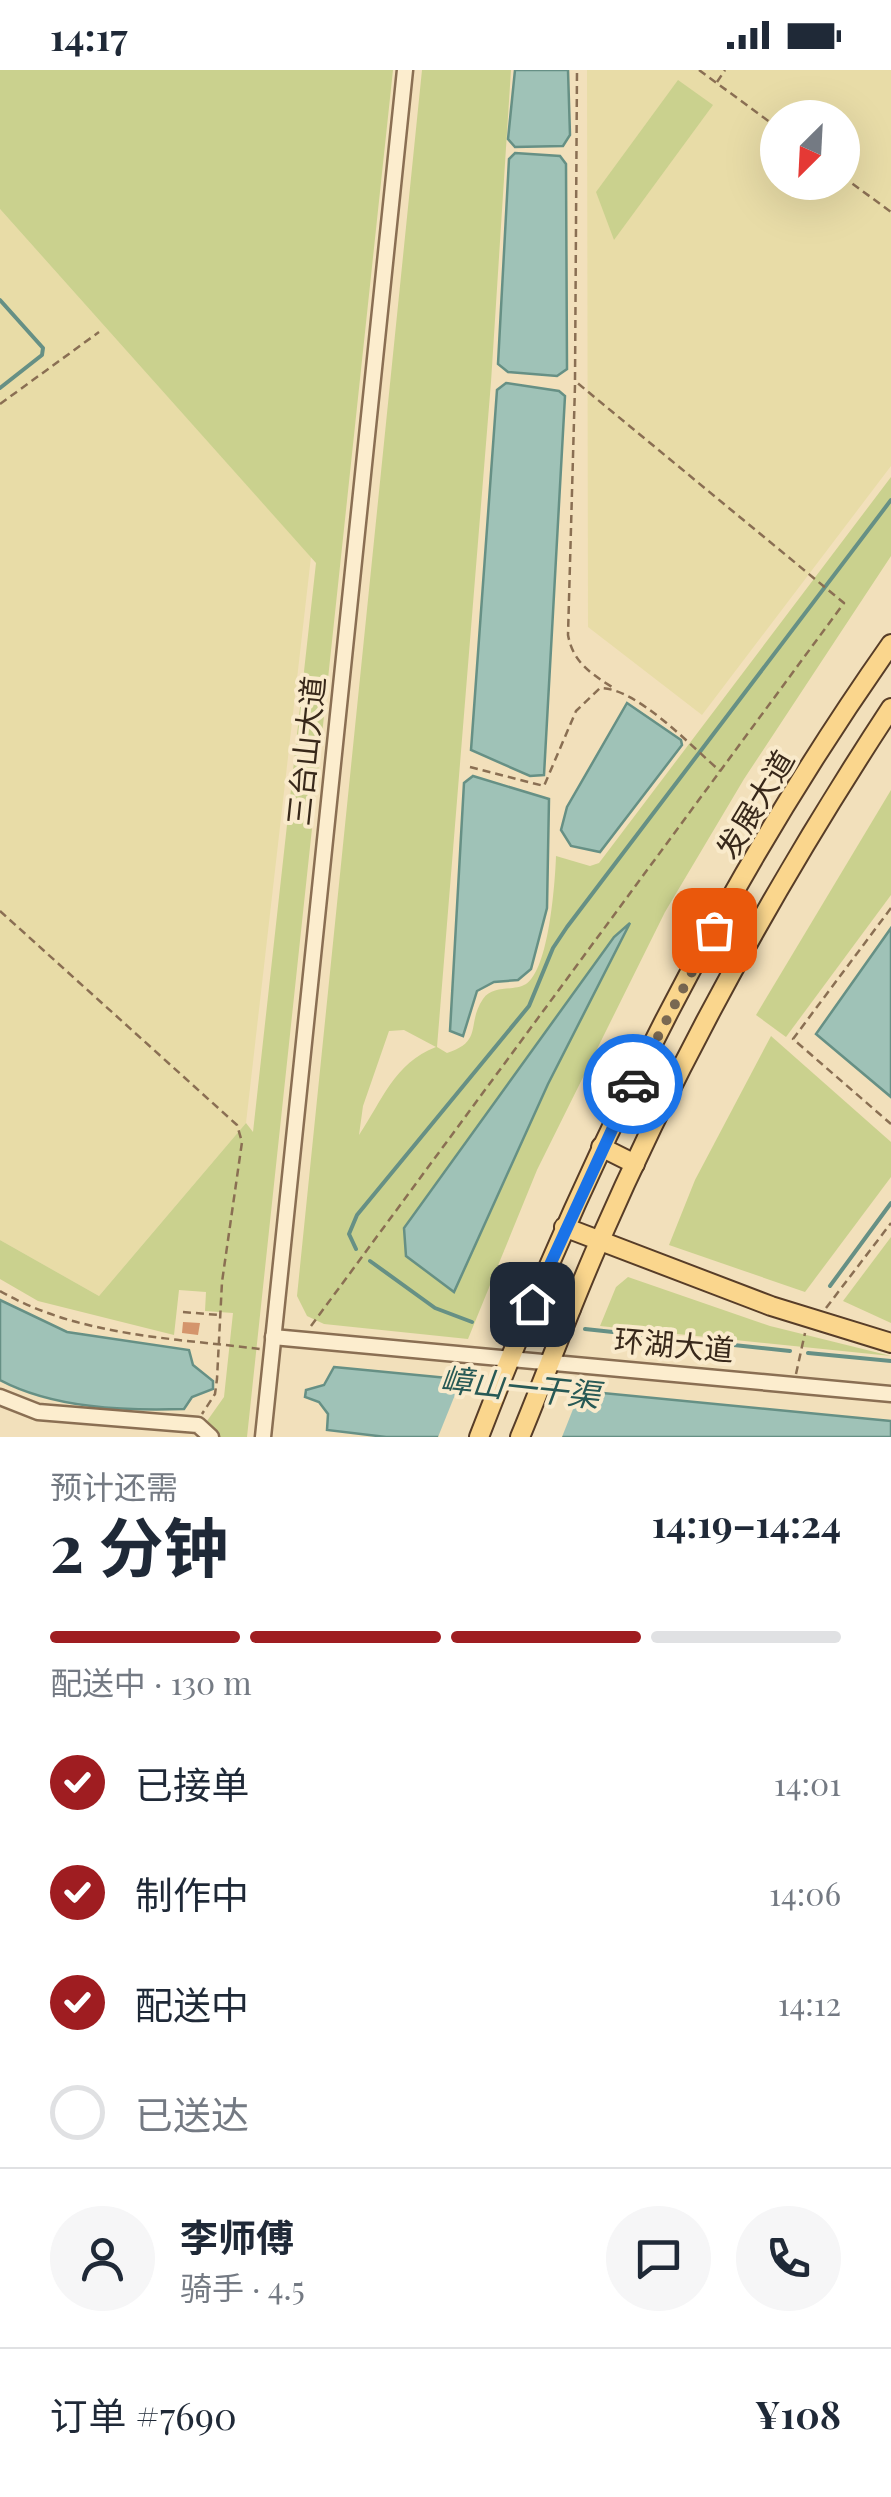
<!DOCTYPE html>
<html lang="zh">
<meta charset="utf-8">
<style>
body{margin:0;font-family:"Playfair Display","Noto Sans SC",serif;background:#f6f6f7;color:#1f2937;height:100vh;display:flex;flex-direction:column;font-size:38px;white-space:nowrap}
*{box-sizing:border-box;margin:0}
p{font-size:32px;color:#747a83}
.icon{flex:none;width:55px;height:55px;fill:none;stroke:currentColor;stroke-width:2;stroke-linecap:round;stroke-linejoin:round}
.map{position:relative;height:1367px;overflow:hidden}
.sheet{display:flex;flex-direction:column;background:#fff;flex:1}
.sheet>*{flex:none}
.needle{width:65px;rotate:204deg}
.tools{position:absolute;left:760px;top:30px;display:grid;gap:20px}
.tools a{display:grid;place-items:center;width:100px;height:100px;border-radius:50%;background:#fff;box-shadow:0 10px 40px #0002;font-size:50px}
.pin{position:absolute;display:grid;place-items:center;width:85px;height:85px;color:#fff;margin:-42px;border-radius:20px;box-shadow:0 5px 15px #0006}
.courier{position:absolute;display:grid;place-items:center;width:100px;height:100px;margin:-50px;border:8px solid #1a73e8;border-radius:50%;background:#fff;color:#222;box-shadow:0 2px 12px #0007}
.summary em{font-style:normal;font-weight:700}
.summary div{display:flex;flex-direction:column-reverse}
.summary{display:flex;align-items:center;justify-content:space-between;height:170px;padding:0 50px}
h1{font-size:65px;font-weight:700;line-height:75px}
.bar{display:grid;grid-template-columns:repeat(4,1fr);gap:15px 10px;align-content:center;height:120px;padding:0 50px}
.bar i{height:12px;border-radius:8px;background:#e0e1e3}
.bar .on{background:#9f1d21}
.bar p{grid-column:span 4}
.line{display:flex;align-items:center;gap:25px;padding:0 50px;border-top:2px solid #e0e1e3}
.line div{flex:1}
.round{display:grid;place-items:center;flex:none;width:105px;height:105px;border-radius:52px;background:#f6f6f7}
ol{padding:0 50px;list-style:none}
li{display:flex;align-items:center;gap:30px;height:110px}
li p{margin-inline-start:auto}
li .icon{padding:10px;border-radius:50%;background:#9f1d21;color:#fff;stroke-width:4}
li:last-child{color:#747a83}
li i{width:55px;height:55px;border:5px solid #e0e1e3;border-radius:50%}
.status{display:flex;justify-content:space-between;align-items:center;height:70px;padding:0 50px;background:#fff;direction:ltr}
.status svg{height:28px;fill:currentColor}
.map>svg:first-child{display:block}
.farmland{fill:#e8dca7;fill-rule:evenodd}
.green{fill:#cad18e;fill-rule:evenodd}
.water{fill:#9fc2b7;stroke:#669085;stroke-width:2.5}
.pier{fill:#f2e0bb}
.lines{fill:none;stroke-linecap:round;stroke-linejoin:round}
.stream{stroke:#669085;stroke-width:4}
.building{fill:#d4956c}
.minor-casing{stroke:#8a6f53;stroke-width:19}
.major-casing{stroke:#573d28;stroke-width:22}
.path{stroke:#8a6f53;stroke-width:2.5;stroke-dasharray:8 5;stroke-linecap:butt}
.minor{stroke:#fcedce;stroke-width:14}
.major{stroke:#fad68d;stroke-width:18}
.done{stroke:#796852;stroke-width:10;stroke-dasharray:0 18}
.route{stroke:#1a73e8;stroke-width:12}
.labels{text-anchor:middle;stroke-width:8;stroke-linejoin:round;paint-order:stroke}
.street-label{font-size:30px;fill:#38281a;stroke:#f9eacb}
.water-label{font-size:32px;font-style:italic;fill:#275955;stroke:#f9eacb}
</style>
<div class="status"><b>14:17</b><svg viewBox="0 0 49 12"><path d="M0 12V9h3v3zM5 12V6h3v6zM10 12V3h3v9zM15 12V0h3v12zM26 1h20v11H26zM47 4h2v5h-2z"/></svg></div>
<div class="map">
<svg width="891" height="1367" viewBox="0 0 891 1367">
<rect width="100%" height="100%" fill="#f2e0bb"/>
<g class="farmland">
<path d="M587,0H891V396L702,645L588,557ZM778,48H842V112H778Z"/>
<path d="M0,139L311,487L246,1053L99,1226L0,1170Z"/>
</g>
<g class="green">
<path d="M0,0H393L247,1367H206L207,1351L224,1327L233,1243L205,1241L206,1222L179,1220L174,1265L38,1231L0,1209V1170L99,1226L246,1053L253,1062L316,493L0,139Z"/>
<path d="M422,0H511L491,312L437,977L447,983C484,971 466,954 483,929C493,914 513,922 526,914C549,899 555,814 556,786L590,796L599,793L891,407V486L744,709L665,842L537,1100L468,1269L324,1254L307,1246L297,1226ZM404,960L436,977C394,993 382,1031 359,1065L363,1036L389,961Z"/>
<path d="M678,10L713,35L614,170L596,122Z"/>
<path d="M891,720V825L786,967L756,945Z"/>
<path d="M771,966L891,1072V1107L805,1222L669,1175L695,1110Z"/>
<path d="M891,1167V1253L843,1231Z"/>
<path d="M628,1207L770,1256L891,1286L600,1256L616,1217Z"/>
</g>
<g class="water">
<path d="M515,0H568L570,65L563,76L515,77L508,69Z"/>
<path d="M515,83L560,86L566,94L567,299L557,306L508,302L498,294L509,89Z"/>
<path d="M506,313L559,321L565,326L544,705L530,706L471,680L497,320Z"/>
<path d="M627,633L681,670L682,675L600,782L571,776L561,760L567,737Z"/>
<path d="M473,706L549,729L547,838L531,899L518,910L494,912L477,921L463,966L450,961L464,713Z"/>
<path d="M630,853L548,1014L454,1222L406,1186L404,1158L614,867Z"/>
<path d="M891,858V1027L816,964Z"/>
<path d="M0,1230L67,1262L189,1280L193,1295L213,1311V1319L192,1327L184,1339C124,1341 53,1338 0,1310Z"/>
<path d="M334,1297L891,1351V1367H386L327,1360L328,1344L319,1332L305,1327L306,1320L324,1315Z"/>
</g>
<path class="pier" d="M463,1305L583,1314L562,1367H438Z"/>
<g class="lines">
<g class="stream">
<path d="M0,230L43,278L42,285L0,318"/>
<path d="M356,1179L349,1164L357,1145L529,936L553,878L567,857L891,430"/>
<path d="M370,1191L435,1238L472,1252"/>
<path d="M830,1216L891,1133"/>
<path d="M585,1259L790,1281"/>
<path d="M808,1283L891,1291"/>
</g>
</g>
<path class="building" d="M183,1252L200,1253L198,1265L182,1263Z"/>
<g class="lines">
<g class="minor-casing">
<g id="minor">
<path d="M273,1267L891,1324"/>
<path d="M0,1327L38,1342L198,1355L211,1367"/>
<path d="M263,1367L405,0"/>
</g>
</g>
<g class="major-casing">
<g id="major">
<path d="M601,1077L635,1094"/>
<path d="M564,1157L771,1236L891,1273"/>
<path d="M536,1224L571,1239"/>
<path d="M479,1367C586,1089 719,818 891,574"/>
<path d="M520,1367C547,1302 571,1235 600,1170C681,985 780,807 891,638"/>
</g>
</g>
<g class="path">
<path d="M699,0L778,58"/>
<path d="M717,12L725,0"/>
<path d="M842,106L891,142"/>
<path d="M575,315L568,565C573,592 590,603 612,617"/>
<path d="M0,334L99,262"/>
<path d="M470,697L544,716L576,641L600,618C637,618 691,676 720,701"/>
<path d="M891,838L793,969L891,1054"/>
<path d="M0,841L237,1055L242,1072L222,1212L217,1309L215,1324L202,1344"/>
<path d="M0,1221C78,1266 172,1268 260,1279"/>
<path d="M826,1238L891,1153"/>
<path d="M183,1242L219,1245"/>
<path d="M311,1256L844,533L575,311L577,0"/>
<path d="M796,1304L805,1263"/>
</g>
<use href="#minor" class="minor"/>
<use href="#major" class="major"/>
</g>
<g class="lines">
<path class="done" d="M633,1014L714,860"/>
<path class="route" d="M532,1234L633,1014"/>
</g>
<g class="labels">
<g class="street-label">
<text transform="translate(307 681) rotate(-84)" y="10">三台山大道</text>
<text transform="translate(756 735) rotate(-59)" y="10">发展大道</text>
<text transform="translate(674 1276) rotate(5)" y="10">环湖大道</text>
</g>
<g class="water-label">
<text transform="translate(520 1318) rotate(6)" y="11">嶂山一干渠</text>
</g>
</g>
</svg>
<div class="tools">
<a><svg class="needle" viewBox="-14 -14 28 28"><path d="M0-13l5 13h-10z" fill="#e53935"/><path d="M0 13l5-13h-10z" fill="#747a83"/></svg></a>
</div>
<div class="pin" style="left:714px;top:860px;background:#ea580c"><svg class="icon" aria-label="bag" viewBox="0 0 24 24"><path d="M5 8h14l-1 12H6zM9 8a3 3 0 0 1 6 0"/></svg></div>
<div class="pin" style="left:532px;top:1234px;background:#1f2937"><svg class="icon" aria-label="home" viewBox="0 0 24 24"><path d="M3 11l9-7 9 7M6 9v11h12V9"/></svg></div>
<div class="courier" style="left:633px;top:1014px"><svg class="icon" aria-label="car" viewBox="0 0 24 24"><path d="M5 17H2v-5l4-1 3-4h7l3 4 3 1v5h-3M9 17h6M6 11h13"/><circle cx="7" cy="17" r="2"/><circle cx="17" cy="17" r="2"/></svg></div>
</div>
<section class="sheet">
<div class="summary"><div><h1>2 分钟</h1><p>预计还需</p></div><em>14:19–14:24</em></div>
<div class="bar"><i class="on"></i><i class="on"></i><i class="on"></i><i></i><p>配送中 · 130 m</p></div>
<ol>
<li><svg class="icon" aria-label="check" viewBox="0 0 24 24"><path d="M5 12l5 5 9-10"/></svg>已接单<p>14:01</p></li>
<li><svg class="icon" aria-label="check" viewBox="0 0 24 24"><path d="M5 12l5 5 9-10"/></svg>制作中<p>14:06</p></li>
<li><svg class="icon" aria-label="check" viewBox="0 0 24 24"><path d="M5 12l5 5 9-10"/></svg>配送中<p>14:12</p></li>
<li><i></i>已送达</li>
</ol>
<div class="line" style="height:180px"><a class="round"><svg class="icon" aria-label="person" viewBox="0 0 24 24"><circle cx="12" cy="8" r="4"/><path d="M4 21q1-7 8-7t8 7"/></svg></a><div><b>李师傅</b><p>骑手 · 4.5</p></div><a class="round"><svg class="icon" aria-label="chat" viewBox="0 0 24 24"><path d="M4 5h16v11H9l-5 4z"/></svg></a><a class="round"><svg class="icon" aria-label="phone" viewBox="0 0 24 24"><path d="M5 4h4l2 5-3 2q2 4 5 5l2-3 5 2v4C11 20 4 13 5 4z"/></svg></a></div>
<div class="line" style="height:130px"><div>订单 #7690</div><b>¥108</b></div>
</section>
